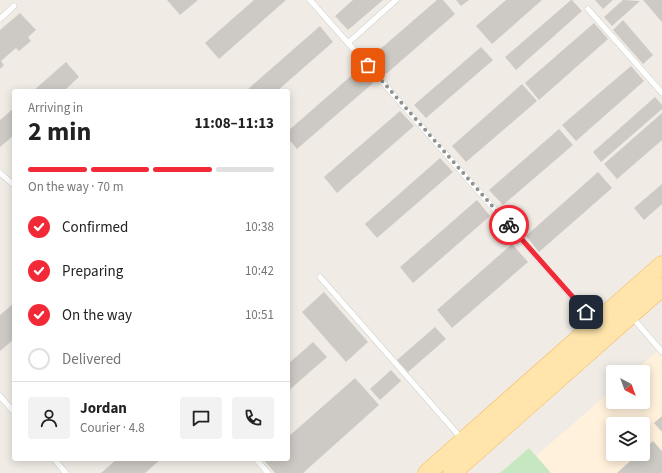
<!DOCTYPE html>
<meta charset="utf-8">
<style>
body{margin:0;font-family:"Source Sans 3",sans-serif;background:#f2f2f2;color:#222;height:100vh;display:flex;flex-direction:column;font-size:15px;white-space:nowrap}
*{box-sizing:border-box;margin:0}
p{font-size:13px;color:#767676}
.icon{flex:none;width:22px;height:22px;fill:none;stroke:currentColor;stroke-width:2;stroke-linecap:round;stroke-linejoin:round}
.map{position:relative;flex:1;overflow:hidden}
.drawer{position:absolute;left:12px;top:89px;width:278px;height:372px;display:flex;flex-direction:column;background:#fff;border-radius:4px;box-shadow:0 2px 10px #0003}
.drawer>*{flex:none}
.needle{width:26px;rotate:139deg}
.controls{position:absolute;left:606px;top:365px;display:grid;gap:8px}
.controls a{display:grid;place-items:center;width:44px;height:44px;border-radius:4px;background:#fff;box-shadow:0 2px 10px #0003;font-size:20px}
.pin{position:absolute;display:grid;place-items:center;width:34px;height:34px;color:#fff;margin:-17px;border-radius:8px;box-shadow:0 2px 6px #0006}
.courier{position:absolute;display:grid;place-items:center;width:40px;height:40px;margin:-20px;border:3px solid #f22936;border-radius:50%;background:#fff;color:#222;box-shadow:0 1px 5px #0007}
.summary em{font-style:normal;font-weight:700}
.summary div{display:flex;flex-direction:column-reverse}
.summary{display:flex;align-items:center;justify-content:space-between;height:68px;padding:0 16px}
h1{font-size:26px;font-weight:700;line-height:30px}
.bar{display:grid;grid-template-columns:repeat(4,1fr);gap:6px 4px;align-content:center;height:48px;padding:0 16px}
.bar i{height:5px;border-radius:3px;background:#e0e0e0}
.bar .active{background:#f22936}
.bar p{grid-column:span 4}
.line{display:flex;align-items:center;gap:10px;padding:0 16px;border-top:1px solid #e0e0e0}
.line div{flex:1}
.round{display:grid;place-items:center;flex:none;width:42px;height:42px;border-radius:4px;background:#f2f2f2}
ol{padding:0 16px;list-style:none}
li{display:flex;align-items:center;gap:12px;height:44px}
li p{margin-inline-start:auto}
li .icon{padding:4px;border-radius:50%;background:#f22936;color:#fff;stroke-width:4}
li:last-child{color:#767676}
li i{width:22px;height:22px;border:2px solid #e0e0e0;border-radius:50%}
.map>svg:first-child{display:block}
.commercial{fill:#fff1db;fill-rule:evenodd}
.green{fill:#c6e8c0}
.building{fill:#cdc9c4}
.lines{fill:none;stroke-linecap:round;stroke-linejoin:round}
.service-casing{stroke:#b5b9bc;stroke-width:6}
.primary-casing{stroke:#f8b355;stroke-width:19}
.service{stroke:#fff;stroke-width:5.5}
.primary{stroke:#ffe5ab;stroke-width:18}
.done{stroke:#909292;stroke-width:4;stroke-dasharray:0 7.2}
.route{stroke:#f22936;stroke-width:5}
</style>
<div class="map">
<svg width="662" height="473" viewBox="0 0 662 473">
<rect width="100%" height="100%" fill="#f0ece5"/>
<path class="commercial" d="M662,347V473H551L536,456L613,389V402H643V372H633ZM613,424H643V454H613Z"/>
<path class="green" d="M529,448L551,473H500Z"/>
<g class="building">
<path d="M167,0H198L180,15Z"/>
<path d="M254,0H286L219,59L205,43Z"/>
<path d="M353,0H383L348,30L335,16Z"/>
<path d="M437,0H443L455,14L386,74L371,57Z"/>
<path d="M456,0H469L461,6Z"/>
<path d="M506,0H542L492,44L476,26Z"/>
<path d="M571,0H572L582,11L516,70L505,57Z"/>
<path d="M595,0H613L603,9Z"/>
<path d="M623,0L640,1L612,26L604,17Z"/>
<path d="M643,0H662V22Z"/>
<path d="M20,13L36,30L28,37L31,41L19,51L16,48L1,61L4,65L0,69V30Z"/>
<path d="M623,20L653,55L643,64L613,30Z"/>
<path d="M594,23L608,39L539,100L525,83Z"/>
<path d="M320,26L333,42L277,91H248L247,90Z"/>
<path d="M481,47L493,60L426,118L414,105Z"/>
<path d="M66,62L79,77L64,91H33Z"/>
<path d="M631,66L644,81L576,141L562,125Z"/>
<path d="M360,68L373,83L297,149L288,138V131Z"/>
<path d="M522,84L537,101L466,162L452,146Z"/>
<path d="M655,97L662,105V109L601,162L593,152Z"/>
<path d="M14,108V135L0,147V120Z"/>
<path d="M400,111L414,126L337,193L324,177Z"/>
<path d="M662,113V140L617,179L604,164Z"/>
<path d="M559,129L573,145L503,205L489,190Z"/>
<path d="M440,158L453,172L377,238L365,224Z"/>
<path d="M598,172L612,188L539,252L526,236Z"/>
<path d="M662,184V204L644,220L634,208Z"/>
<path d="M477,200L490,216L413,283L400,267Z"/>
<path d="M512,244L528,262L452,328L437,310Z"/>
<path d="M324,292L368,342L346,362L302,312Z"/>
<path d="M14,303V339L0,351V315Z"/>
<path d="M435,327L446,339L408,372L397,360Z"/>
<path d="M313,342L327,357L288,391V364Z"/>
<path d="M391,370L401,381L380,400L370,389Z"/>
<path d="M355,378L379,405L303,473H275L263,459H288V437Z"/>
<path d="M662,416V432L654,423Z"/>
<path d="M653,441L662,451V473H617L638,454H643V450Z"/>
<path d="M117,459H161L145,473H101Z"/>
</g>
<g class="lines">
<g class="service-casing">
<g id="service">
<path d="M310,0L594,322"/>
<path d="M588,9L662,93"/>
<path d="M0,19L14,6"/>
<path d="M348,43L396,0"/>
<path d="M0,173L14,185"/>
<path d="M320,277L462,439"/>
<path d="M632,317L662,352"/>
<path d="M0,396L14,412"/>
<path d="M54,459L66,473"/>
<path d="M256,459L268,473"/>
</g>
</g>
<g class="primary-casing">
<g id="primary">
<path d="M427,473L662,265"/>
<path d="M452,473L662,287"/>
</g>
</g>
<use href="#service" class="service"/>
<use href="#primary" class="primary"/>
</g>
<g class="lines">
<path class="done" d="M368,65L509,225"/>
<path class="route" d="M509,225L586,312"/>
</g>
</svg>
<div class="controls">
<a><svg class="needle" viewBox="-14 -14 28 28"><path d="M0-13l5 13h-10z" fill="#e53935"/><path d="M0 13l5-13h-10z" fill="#767676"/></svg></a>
<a><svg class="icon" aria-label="layers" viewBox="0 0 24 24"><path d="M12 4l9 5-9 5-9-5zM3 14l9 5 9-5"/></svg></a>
</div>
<div class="pin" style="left:368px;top:65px;background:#ea580c"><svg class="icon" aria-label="bag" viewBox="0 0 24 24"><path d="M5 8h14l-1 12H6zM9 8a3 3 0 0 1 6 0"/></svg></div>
<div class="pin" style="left:586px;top:312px;background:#1f2937"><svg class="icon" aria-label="home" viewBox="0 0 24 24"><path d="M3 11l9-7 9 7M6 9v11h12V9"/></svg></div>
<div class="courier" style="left:509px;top:225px"><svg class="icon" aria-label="bike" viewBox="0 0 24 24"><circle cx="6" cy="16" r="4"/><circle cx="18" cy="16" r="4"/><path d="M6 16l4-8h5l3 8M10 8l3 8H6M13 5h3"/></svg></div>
<section class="drawer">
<div class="summary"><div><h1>2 min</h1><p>Arriving in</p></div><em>11:08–11:13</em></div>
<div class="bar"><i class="active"></i><i class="active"></i><i class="active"></i><i></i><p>On the way · 70 m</p></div>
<ol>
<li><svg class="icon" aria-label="check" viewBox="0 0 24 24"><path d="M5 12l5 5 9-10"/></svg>Confirmed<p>10:38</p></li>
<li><svg class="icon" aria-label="check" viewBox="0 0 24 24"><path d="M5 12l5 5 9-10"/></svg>Preparing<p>10:42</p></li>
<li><svg class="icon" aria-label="check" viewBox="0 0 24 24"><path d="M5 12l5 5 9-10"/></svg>On the way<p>10:51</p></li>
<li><i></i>Delivered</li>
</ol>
<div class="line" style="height:72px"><a class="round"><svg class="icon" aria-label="person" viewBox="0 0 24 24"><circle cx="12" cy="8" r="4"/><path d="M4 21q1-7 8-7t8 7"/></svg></a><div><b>Jordan</b><p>Courier · 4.8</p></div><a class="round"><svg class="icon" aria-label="chat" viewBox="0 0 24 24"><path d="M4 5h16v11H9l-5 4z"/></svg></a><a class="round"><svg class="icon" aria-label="phone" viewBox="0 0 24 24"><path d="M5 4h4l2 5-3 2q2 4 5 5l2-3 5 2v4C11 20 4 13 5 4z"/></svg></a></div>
</section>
</div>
